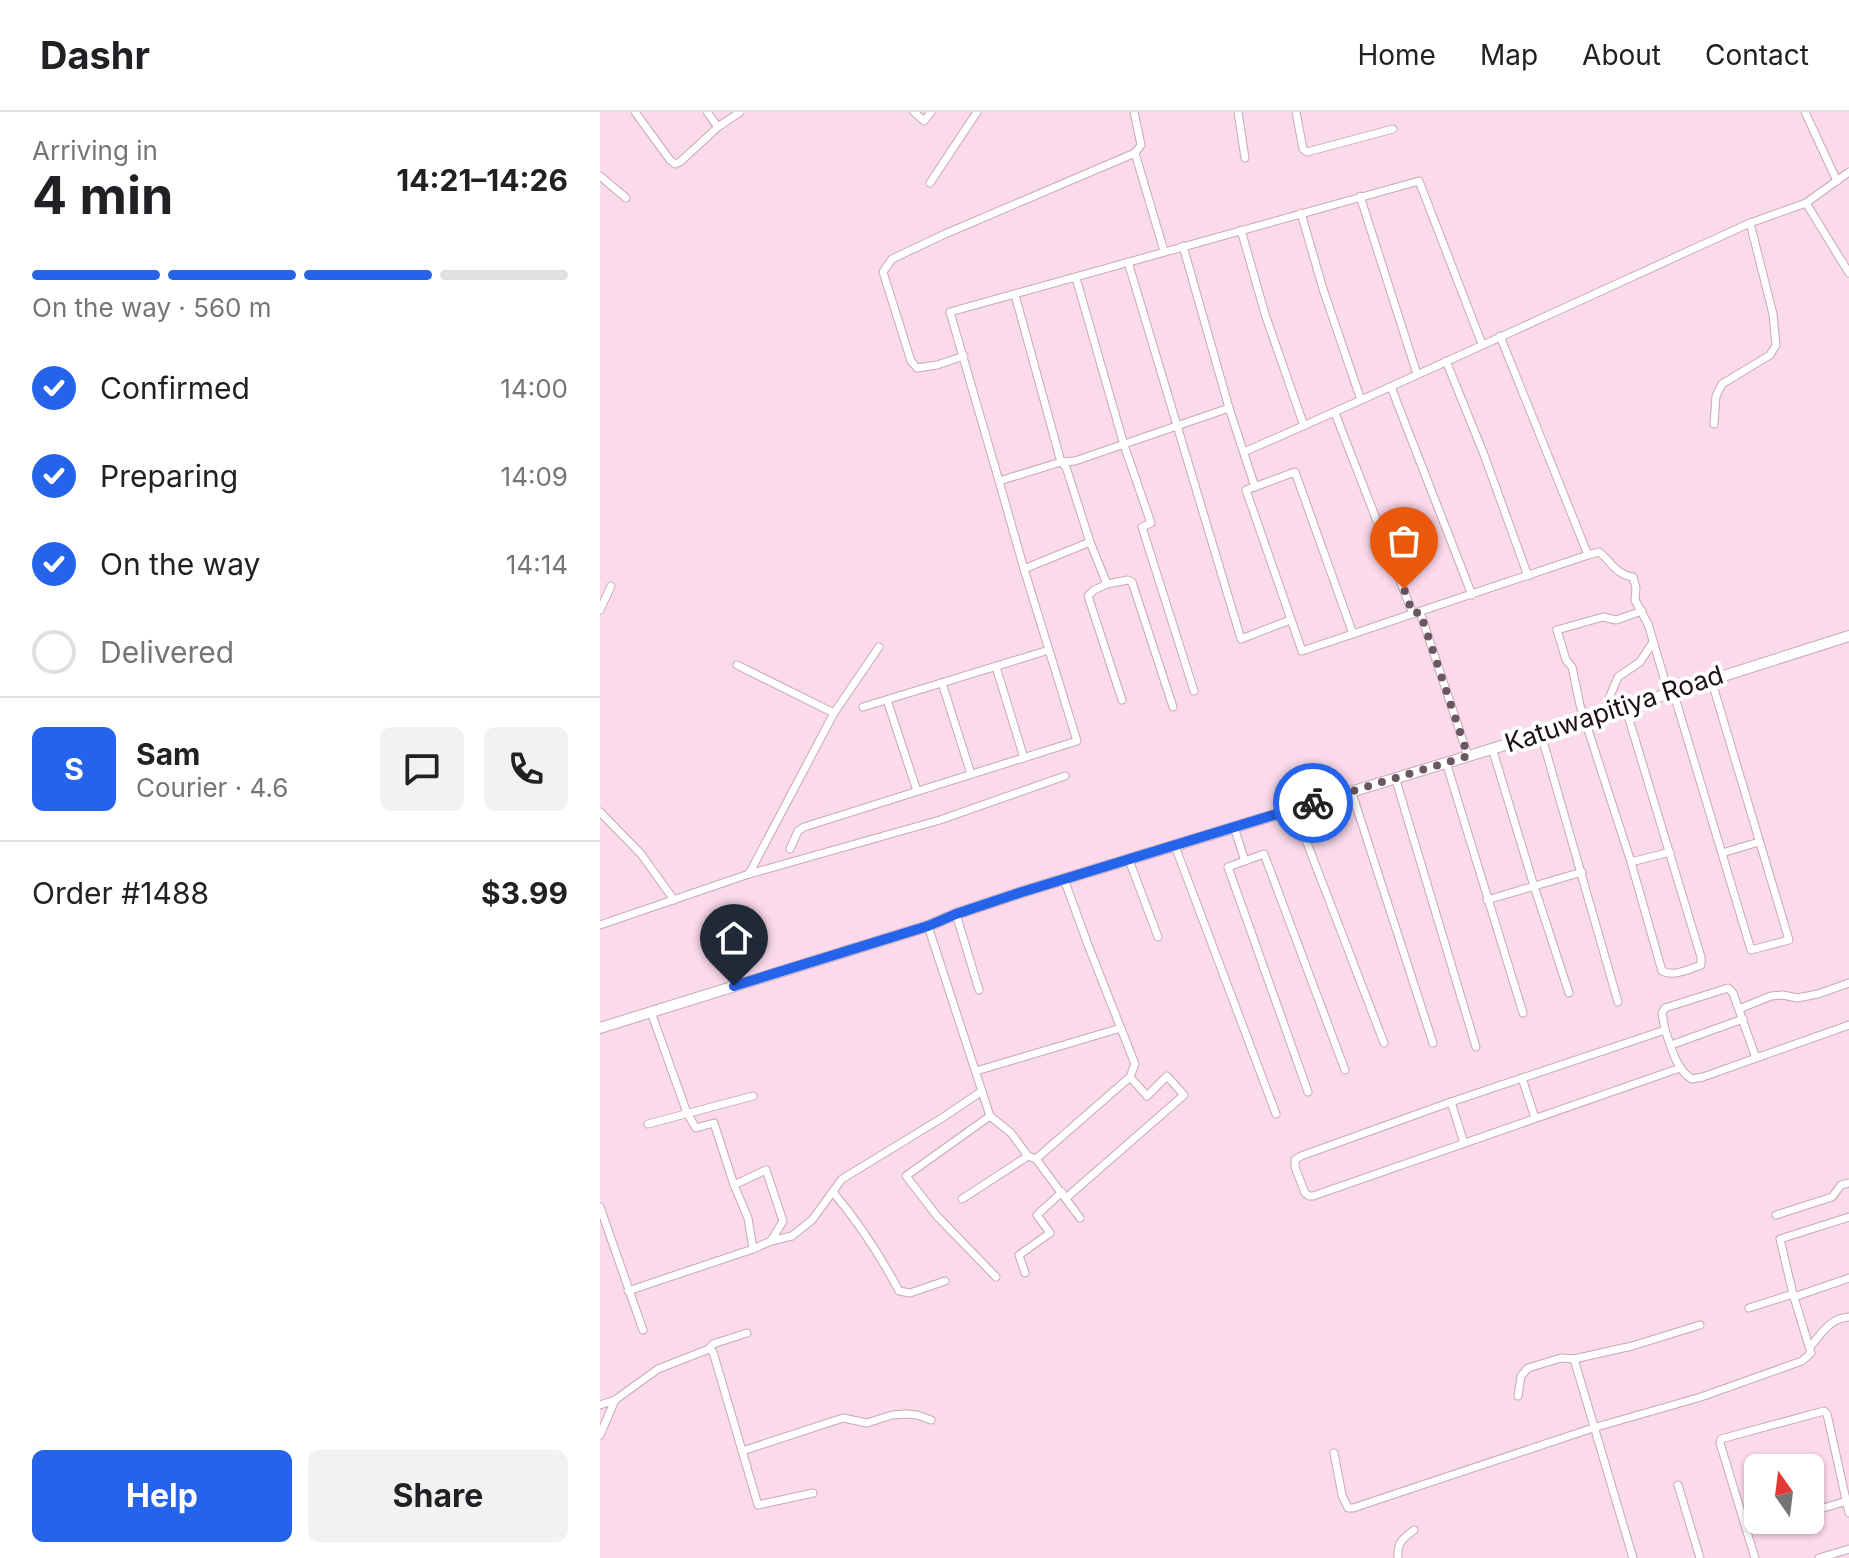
<!DOCTYPE html>
<meta charset="utf-8">
<style>
body{margin:0;font-family:Inter,sans-serif;background:#f2f2f2;color:#202124;height:100vh;display:flex;flex-direction:column;font-size:30px;white-space:nowrap}
*{box-sizing:border-box;margin:0}
p{font-size:26px;color:#757577}
.icon{flex:none;width:44px;height:44px;fill:none;stroke:currentColor;stroke-width:2;stroke-linecap:round;stroke-linejoin:round}
.map{position:relative;flex:1;overflow:hidden}
.panel{display:flex;flex-direction:column;background:#fff;width:600px}
.panel>*{flex:none}
.needle{width:52px;rotate:346deg}
.controls{position:absolute;left:1144px;top:1342px;display:grid;gap:16px}
.controls a{display:grid;place-items:center;width:80px;height:80px;border-radius:12px;background:#fff;box-shadow:0 2px 6px #0004;font-size:40px}
.pin{position:absolute;display:grid;place-items:center;width:68px;height:68px;color:#fff;margin:-82px -34px;border-radius:50% 50% 50% 0;rotate:-45deg;box-shadow:0 0 8px #0007}
.pin .icon{rotate:45deg}
.courier{position:absolute;display:grid;place-items:center;width:80px;height:80px;margin:-40px;border:6px solid #2563eb;border-radius:50%;background:#fff;color:#222;box-shadow:0 2px 10px #0007}
.headline em{font-style:normal;font-weight:700}
.headline div{display:flex;flex-direction:column-reverse}
.headline{display:flex;align-items:center;justify-content:space-between;height:136px;padding:0 32px}
h1{font-size:52px;font-weight:700;line-height:60px}
.bar{display:grid;grid-template-columns:repeat(4,1fr);gap:12px 8px;align-content:center;height:96px;padding:0 32px}
.bar i{height:10px;border-radius:6px;background:#e0e0e0}
.bar .selected{background:#2563eb}
.bar p{grid-column:span 4}
.line{display:flex;align-items:center;gap:20px;padding:0 32px;border-top:2px solid #e0e0e0}
.line div{flex:1}
.round{display:grid;place-items:center;flex:none;width:84px;height:84px;border-radius:12px;background:#f2f2f2}
ol{padding:0 32px;list-style:none}
li{display:flex;align-items:center;gap:24px;height:88px}
li p{margin-inline-start:auto}
li .icon{padding:8px;border-radius:50%;background:#2563eb;color:#fff;stroke-width:4}
li:last-child{color:#757577}
li i{width:44px;height:44px;border:4px solid #e0e0e0;border-radius:50%}
.primary-button{display:flex;gap:16px;margin-top:auto;padding:16px 32px}
.primary-button a{flex:1;height:92px;border-radius:12px;background:#2563eb;color:#fff;font-size:32px;font-weight:700;line-height:92px;text-align:center}
.primary-button a+a{background:#f2f2f2;color:#202124}
header{display:flex;align-items:center;gap:48px;box-sizing:border-box;height:112px;padding:0 40px;background:#fff;border-bottom:2px solid #e0e0e0}
header strong{font-size:38px}
nav{display:flex;gap:44px;margin-inline-start:auto;font-size:28px}
main{display:flex;flex:1;min-height:0}
.map>svg:first-child{display:block}
.lines{fill:none;stroke-linecap:round;stroke-linejoin:round}
.street-casing{stroke:#c7a8b8;stroke-width:9}
.secondary-casing{stroke:#c7a8b8;stroke-width:12}
.street{stroke:#fff;stroke-width:7}
.secondary{stroke:#fff;stroke-width:10}
.done{stroke:#6a5761;stroke-width:8;stroke-dasharray:0 14.4}
.route{stroke:#2563eb;stroke-width:10}
.labels{text-anchor:middle;stroke-width:8;stroke-linejoin:round;paint-order:stroke}
.street-label{font-size:26px;fill:#1c1117;stroke:#fff}
</style>
<header>
<strong>Dashr</strong>
<nav><a>Home</a><a>Map</a><a>About</a><a>Contact</a></nav>
</header>
<main>
<section class="panel">
<div class="headline"><div><h1>4 min</h1><p>Arriving in</p></div><em>14:21–14:26</em></div>
<div class="bar"><i class="selected"></i><i class="selected"></i><i class="selected"></i><i></i><p>On the way · 560 m</p></div>
<ol>
<li><svg class="icon" aria-label="check" viewBox="0 0 24 24"><path d="M5 12l5 5 9-10"/></svg>Confirmed<p>14:00</p></li>
<li><svg class="icon" aria-label="check" viewBox="0 0 24 24"><path d="M5 12l5 5 9-10"/></svg>Preparing<p>14:09</p></li>
<li><svg class="icon" aria-label="check" viewBox="0 0 24 24"><path d="M5 12l5 5 9-10"/></svg>On the way<p>14:14</p></li>
<li><i></i>Delivered</li>
</ol>
<div class="line" style="height:144px"><b class="round" style="background:#2563eb;color:#fff">S</b><div><b>Sam</b><p>Courier · 4.6</p></div><a class="round"><svg class="icon" aria-label="chat" viewBox="0 0 24 24"><path d="M4 5h16v11H9l-5 4z"/></svg></a><a class="round"><svg class="icon" aria-label="phone" viewBox="0 0 24 24"><path d="M5 4h4l2 5-3 2q2 4 5 5l2-3 5 2v4C11 20 4 13 5 4z"/></svg></a></div>
<div class="line" style="height:104px"><div>Order #1488</div><b>$3.99</b></div>
<div class="primary-button"><a>Help</a><a>Share</a></div>
</section>
<div class="map">
<svg width="1249" height="1446" viewBox="0 0 1249 1446">
<rect width="100%" height="100%" fill="#fbdaeb"/>
<g class="lines">
<g class="street-casing">
<g id="street">
<path d="M35,0L70,48L75,52L80,50L118,15L140,0"/>
<path d="M107,0L118,15"/>
<path d="M314,0L324,9L331,0"/>
<path d="M534,0L541,33L535,41L564,139"/>
<path d="M638,0L645,46"/>
<path d="M696,0L703,37L707,40L793,17"/>
<path d="M1205,0L1237,69"/>
<path d="M0,64L26,86"/>
<path d="M330,71L377,0"/>
<path d="M760,84L817,262"/>
<path d="M1206,91L1249,161"/>
<path d="M701,101L723,177L761,288"/>
<path d="M641,118L665,202L704,314"/>
<path d="M583,134L629,296"/>
<path d="M528,150L641,527L690,508"/>
<path d="M476,166L524,333L551,411L542,415L594,579"/>
<path d="M415,183L461,350L466,355L490,430L507,472L494,478L488,484L522,588"/>
<path d="M364,244L337,253L317,256L311,249L283,160L292,147L345,122L535,41"/>
<path d="M846,249L883,340L928,464"/>
<path d="M791,275L872,483"/>
<path d="M735,301L813,502"/>
<path d="M1114,312L1116,284L1122,272L1170,243L1176,233L1173,202L1150,111"/>
<path d="M644,340C813,266 981,188 1150,111L1206,91L1249,60"/>
<path d="M399,369L424,457L490,430"/>
<path d="M655,375L629,296L475,349L461,350L399,369L350,200L819,69L882,232"/>
<path d="M988,443L999,440C1011,449 1016,463 1033,465L1036,476L1035,488L1048,512L1065,569L1073,579L1151,838L1189,828L1111,567"/>
<path d="M507,472L528,468L532,470L573,595"/>
<path d="M0,498L11,474"/>
<path d="M820,500L868,644"/>
<path d="M753,522L695,360L646,378L702,539L988,443L900,224"/>
<path d="M137,553L234,601"/>
<path d="M396,555L424,646"/>
<path d="M342,571L371,662"/>
<path d="M287,588L317,679"/>
<path d="M1025,594L1101,845V853C1089,857 1074,865 1062,859L1031,750L980,593L972,555L966,548L957,518L1003,505L1016,508L1042,499"/>
<path d="M263,595L449,538"/>
<path d="M1010,599L1007,591L1018,565L1040,550L1053,530"/>
<path d="M941,622L1018,890"/>
<path d="M892,636L934,774L969,881"/>
<path d="M846,650L923,901"/>
<path d="M795,665L876,935"/>
<path d="M751,678L833,931"/>
<path d="M694,697L784,931"/>
<path d="M0,700L41,742L74,788"/>
<path d="M634,715L645,749"/>
<path d="M575,734L676,1002"/>
<path d="M190,737L198,719L204,715L477,629L424,457"/>
<path d="M1122,741L1159,730"/>
<path d="M529,748L558,825"/>
<path d="M1031,750L1070,740"/>
<path d="M149,762L234,601L279,535"/>
<path d="M887,788L982,760"/>
<path d="M356,802L379,878"/>
<path d="M0,813L149,762L340,708L465,664"/>
<path d="M328,814L390,1004L411,1021L428,1044L436,1047L530,965L535,952L488,833L464,767"/>
<path d="M1139,897L1171,884L1183,883L1197,886L1218,882L1249,871"/>
<path d="M51,900L87,1001L96,1016L114,1011L134,1073L166,1058L183,1109L171,1129L153,1137L148,1106L134,1073"/>
<path d="M1065,918L1062,901L1065,896L1128,876L1133,881L1156,946"/>
<path d="M1071,933L1143,907"/>
<path d="M1080,956L713,1084H709L705,1081L695,1055V1048L701,1044L851,990L1065,918C1071,934 1076,958 1092,967L1103,965L1249,913"/>
<path d="M376,959L521,916"/>
<path d="M922,966L935,1006"/>
<path d="M708,980L628,755L664,742L745,958"/>
<path d="M851,990L864,1031"/>
<path d="M390,1004L306,1064L337,1104L396,1165"/>
<path d="M48,1012L153,984"/>
<path d="M436,1047L480,1106"/>
<path d="M233,1080C259,1111 280,1143 299,1179L310,1181L345,1169"/>
<path d="M466,1086L584,983L567,964L547,984L530,965"/>
<path d="M362,1087L428,1044"/>
<path d="M0,1095L43,1218"/>
<path d="M1176,1103L1232,1085L1241,1073L1249,1071"/>
<path d="M171,1129L192,1124L212,1108L242,1067L342,1006L382,979"/>
<path d="M425,1161L419,1143L450,1121L437,1103L462,1080"/>
<path d="M28,1179L153,1137"/>
<path d="M1194,1185L1249,1166"/>
<path d="M1149,1196L1193,1182"/>
<path d="M1210,1235C1222,1221 1230,1206 1249,1205"/>
<path d="M109,1237L113,1240L158,1393L213,1381"/>
<path d="M974,1247L1033,1446"/>
<path d="M918,1284L921,1264L928,1256L961,1246L974,1247L1032,1234L1100,1213"/>
<path d="M0,1293L15,1288L58,1257L109,1237L113,1232L147,1221"/>
<path d="M0,1323L15,1288"/>
<path d="M142,1339L243,1306L267,1311L292,1303L306,1302L317,1303L331,1308"/>
<path d="M734,1341L742,1383L748,1396H753L993,1316L1101,1285L1202,1249L1211,1241L1193,1182L1180,1127L1249,1105"/>
<path d="M1078,1373L1100,1446"/>
<path d="M1210,1400L1247,1389"/>
<path d="M1147,1418L1181,1408"/>
<path d="M798,1446C797,1431 802,1427 814,1418"/>
<path d="M1155,1446L1120,1331L1121,1327L1224,1299L1227,1302L1249,1401"/>
<path d="M1219,1446L1249,1437"/>
</g>
</g>
<g class="secondary-casing">
<path id="secondary" d="M0,916L328,814L356,802L422,780L941,622L1249,524"/>
</g>
<use href="#street" class="street"/>
<use href="#secondary" class="secondary"/>
</g>
<g class="lines">
<path class="done" d="M713,691L868,644L820,500L813,502L804,477"/>
<path class="route" d="M134,874L328,814L356,802L422,780L713,691"/>
</g>
<g class="labels">
<g class="street-label">
<text transform="translate(1014 597) rotate(-18)" y="9">Katuwapitiya Road</text>
</g>
</g>
</svg>
<div class="controls">
<a><svg class="needle" viewBox="-14 -14 28 28"><path d="M0-13l5 13h-10z" fill="#e53935"/><path d="M0 13l5-13h-10z" fill="#757577"/></svg></a>
</div>
<div class="pin" style="left:804px;top:477px;background:#ea580c"><svg class="icon" aria-label="bag" viewBox="0 0 24 24"><path d="M5 8h14l-1 12H6zM9 8a3 3 0 0 1 6 0"/></svg></div>
<div class="pin" style="left:134px;top:874px;background:#1f2937"><svg class="icon" aria-label="home" viewBox="0 0 24 24"><path d="M3 11l9-7 9 7M6 9v11h12V9"/></svg></div>
<div class="courier" style="left:713px;top:691px"><svg class="icon" aria-label="bike" viewBox="0 0 24 24"><circle cx="6" cy="16" r="4"/><circle cx="18" cy="16" r="4"/><path d="M6 16l4-8h5l3 8M10 8l3 8H6M13 5h3"/></svg></div>
</div>
</main>
